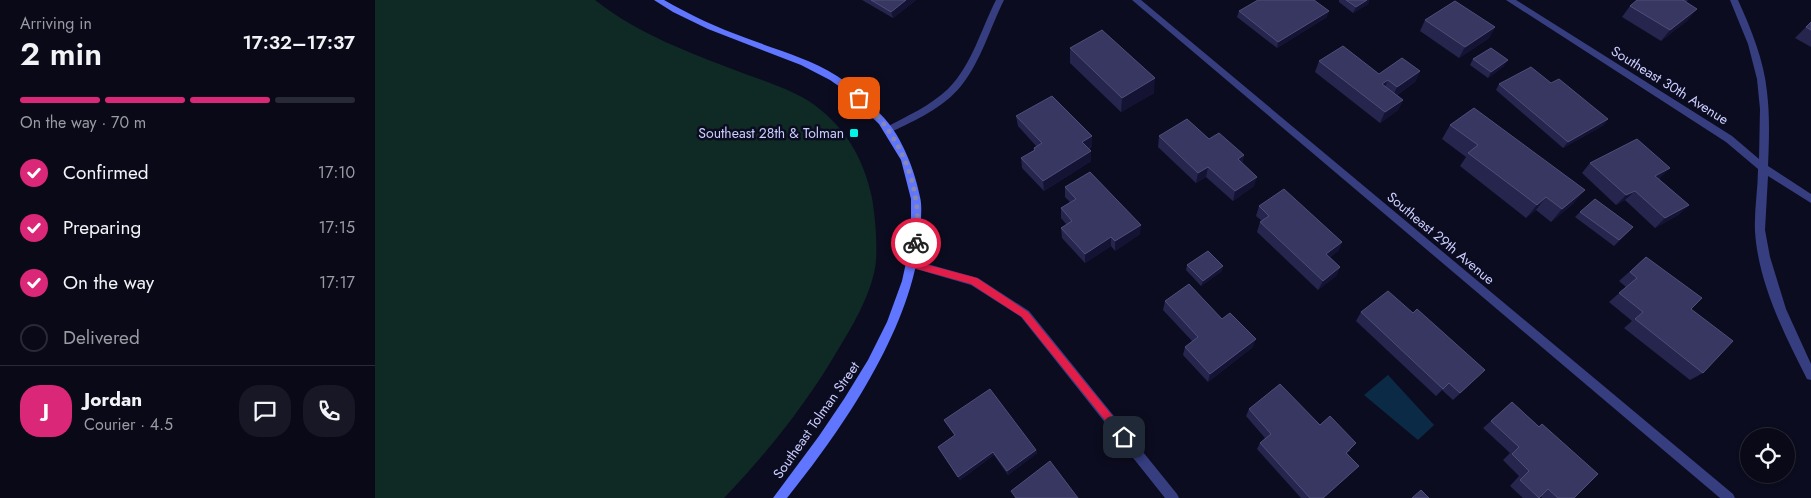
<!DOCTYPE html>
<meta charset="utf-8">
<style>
body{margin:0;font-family:Jost,sans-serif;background:#171725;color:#f1f3f6;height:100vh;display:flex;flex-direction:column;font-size:19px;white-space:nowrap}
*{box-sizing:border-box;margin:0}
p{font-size:16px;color:#999aa2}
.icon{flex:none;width:28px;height:28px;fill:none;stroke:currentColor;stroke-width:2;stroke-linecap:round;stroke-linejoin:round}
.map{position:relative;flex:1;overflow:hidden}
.drawer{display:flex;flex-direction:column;background:#090918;width:375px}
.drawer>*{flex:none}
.tools{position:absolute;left:1365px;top:428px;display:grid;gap:10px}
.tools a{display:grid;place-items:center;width:55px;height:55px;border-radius:50%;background:#090918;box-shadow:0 1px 4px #0004,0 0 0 1px #292a37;font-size:25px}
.pin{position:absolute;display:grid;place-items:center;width:42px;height:42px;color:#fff;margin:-21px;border-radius:10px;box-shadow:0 2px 8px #0006}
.courier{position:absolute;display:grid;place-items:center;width:50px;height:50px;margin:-25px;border:4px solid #e11d48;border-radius:50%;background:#fff;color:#222;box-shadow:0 1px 6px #0007}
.summary em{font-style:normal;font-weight:600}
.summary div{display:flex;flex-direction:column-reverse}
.summary{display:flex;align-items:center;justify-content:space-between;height:85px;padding:0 20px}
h1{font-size:32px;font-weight:600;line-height:38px}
.bar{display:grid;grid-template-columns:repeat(4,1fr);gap:8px 5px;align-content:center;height:60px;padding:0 20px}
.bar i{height:6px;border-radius:4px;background:#292a37}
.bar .current{background:#db2777}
.bar p{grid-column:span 4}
.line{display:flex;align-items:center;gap:12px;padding:0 20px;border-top:1px solid #292a37}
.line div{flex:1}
.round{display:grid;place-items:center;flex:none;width:52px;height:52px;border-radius:20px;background:#171725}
ol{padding:0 20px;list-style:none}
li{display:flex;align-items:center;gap:15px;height:55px}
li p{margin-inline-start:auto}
li .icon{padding:5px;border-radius:50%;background:#db2777;color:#fff;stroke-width:4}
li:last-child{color:#999aa2}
li i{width:28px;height:28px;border:2px solid #292a37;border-radius:50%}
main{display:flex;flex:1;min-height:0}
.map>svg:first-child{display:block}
.green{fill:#0f2a24}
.water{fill:#0b2a45}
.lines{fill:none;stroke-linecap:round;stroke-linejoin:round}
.minor{fill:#363e80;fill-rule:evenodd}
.secondary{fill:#6176ff;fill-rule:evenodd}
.wall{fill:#25254e}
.shaded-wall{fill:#141334}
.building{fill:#373761;stroke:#4e4e7a}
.route{fill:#e11d48}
.done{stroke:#8889b1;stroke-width:5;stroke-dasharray:0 9}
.poi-dot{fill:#00f5e7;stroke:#0c0c20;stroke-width:2}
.labels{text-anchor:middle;stroke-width:5;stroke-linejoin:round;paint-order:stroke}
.street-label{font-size:14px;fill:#cacdff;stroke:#0c0c20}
.poi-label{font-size:14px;fill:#cacdff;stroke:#0c0c20;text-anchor:end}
</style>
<main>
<section class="drawer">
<div class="summary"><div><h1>2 min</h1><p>Arriving in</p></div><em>17:32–17:37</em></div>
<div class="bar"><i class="current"></i><i class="current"></i><i class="current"></i><i></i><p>On the way · 70 m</p></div>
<ol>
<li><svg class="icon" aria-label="check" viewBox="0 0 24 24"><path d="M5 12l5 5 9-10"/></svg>Confirmed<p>17:10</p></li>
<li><svg class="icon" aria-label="check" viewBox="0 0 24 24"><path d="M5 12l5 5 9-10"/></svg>Preparing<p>17:15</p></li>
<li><svg class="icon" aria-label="check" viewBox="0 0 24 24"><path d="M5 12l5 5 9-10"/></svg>On the way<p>17:17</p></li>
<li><i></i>Delivered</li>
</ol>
<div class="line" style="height:90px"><b class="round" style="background:#db2777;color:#fff">J</b><div><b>Jordan</b><p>Courier · 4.5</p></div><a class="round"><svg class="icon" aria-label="chat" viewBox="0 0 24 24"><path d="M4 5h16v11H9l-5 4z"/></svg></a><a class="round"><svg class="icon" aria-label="phone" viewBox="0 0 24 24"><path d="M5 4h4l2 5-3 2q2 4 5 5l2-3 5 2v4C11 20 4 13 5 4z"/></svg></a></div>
</section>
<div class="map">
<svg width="1436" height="498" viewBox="0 0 1436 498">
<rect width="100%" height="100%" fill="#0c0c20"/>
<path class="green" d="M0,0H220C263,34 315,53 365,72C391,82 426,92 447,111C474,133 490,164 497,198C500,216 504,254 499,273C493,299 478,325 464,348C432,403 393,452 349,498H0Z"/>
<path class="water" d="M1013,375L1059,425L1043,440L989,395Z"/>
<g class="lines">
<g class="minor">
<path d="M621,0H629C615,28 606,61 586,86C568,108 541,120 516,132H510L508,130L510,128C532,116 555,106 573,89C597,65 606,29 621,0Z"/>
<path d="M757,0H766L1358,494L1360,498H1345Z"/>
<path d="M1131,0H1141L1357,136L1384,159L1385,109L1382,79L1373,44L1355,0H1363C1376,29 1389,60 1392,92C1395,117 1394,142 1393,166L1436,194V203L1393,176L1390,230L1395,257L1411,309L1436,364V380L1432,379C1409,334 1383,282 1380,231C1379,210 1383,190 1383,169L1351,142Z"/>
<path d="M538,260L603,278L654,311L802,494L804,498H790L646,317L596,285L534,267L533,264L534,261Z"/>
</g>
<path class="secondary" d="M279,0H289C315,15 343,28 371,38C402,50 434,58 462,76C474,84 483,94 494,103C499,108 505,113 510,119C528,139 540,172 545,197C547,205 546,213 546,220C546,316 470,426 412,498H398L444,436L469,399L493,360L512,322L527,281L536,240V199L526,160L504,124L468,89L455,80L426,65L333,29L298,12Z"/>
</g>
<g class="wall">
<path d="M487,0H541L518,18Z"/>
<path d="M964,0H994L993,4L978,13L964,2Z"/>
<path d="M1262,0H1313L1311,2L1313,20L1286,41L1247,17L1255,6Z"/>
<path d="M864,11L952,17L902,48L862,17Z"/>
<path d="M1050,20L1120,27L1114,38L1084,58L1045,31Z"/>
<path d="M1436,22V47L1420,38Z"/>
<path d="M695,48L779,93L746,112L695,63Z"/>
<path d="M1098,59L1129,66L1113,78L1095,65Z"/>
<path d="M944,61L1004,74L1045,71L1040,82L1022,95L1028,100L1023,110L1005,123L940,72Z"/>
<path d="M1176,83L1229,125L1188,148L1121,90L1124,84Z"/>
<path d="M641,116L717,136V146L714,149L716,161L669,191L647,168L646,158L659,150V148L662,147L643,126Z"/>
<path d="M1075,125L1199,203L1176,222L1161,210L1151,218L1085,166L1091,157L1067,139Z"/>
<path d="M784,136L834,139L869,155L867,163L879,186L858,201L831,177L821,183L783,147Z"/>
<path d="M1215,163L1285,178L1284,179L1314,205L1303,215L1280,228L1250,200L1241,205L1207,173Z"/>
<path d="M690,187L765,234L740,251L736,246L710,263L687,238L686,228L692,225L686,218V208L695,202L690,197Z"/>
<path d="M884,206L967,242L963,251L955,257L965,267L961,276L943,290L882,232L885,222L887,221L881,216Z"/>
<path d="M1205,212L1258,227L1239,246L1200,217Z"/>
<path d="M1271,257L1316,309L1328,373L1315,380L1249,328L1257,321L1234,302L1251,287L1244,281Z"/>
<path d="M812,265L847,271L826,286L811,270Z"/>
<path d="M790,301L847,319L878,347L833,382L808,355L810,347L817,341L788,310Z"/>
<path d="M986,312L1038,313L1110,370L1078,400L1067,390L1061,396L981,321Z"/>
<path d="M1137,402L1164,426L1167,424L1199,498H1167L1166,496L1164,498H1148L1135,486L1144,476L1128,460L1135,453L1108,428Z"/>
<path d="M874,409L945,425L976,450L972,453L984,466L949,498H926L882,449L885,443L890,438L871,416Z"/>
<path d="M569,420L661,450L662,453L633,475L619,455L585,480L563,447L580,436Z"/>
</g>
<g class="shaded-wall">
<path d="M531,0H541L518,18L516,12Z"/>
<path d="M992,0H994L993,4L978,13L981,7Z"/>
<path d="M1322,9L1313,20L1286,41L1295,30Z"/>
<path d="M954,11L952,17L902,48L903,42Z"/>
<path d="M1120,27L1114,38L1084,58L1090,47Z"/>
<path d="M1133,60L1129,66L1113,78L1116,72Z"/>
<path d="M1045,71L1040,82L1017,98L1022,87Z"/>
<path d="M780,78L779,93L746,112L747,98Z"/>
<path d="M1013,80L1008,91L1007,84Z"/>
<path d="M1028,100L1023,110L1005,123L1010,112Z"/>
<path d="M1233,119L1229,125L1188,148L1193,142Z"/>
<path d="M717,136V146L707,152V142Z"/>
<path d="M716,151V161L669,191L668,181Z"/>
<path d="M869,155L866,165L863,159Z"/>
<path d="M833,167L831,177L821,183L823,173Z"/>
<path d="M1295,168L1285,178L1271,186L1280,176Z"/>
<path d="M882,177L879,186L858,201L860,191Z"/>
<path d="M1210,190L1199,203L1176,222L1187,209Z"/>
<path d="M1260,191L1250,200L1241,205L1251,195Z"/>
<path d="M1171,197L1161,210L1151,218L1162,205Z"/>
<path d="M1314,205L1303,215L1280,228L1290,218Z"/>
<path d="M766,225L765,234L740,251V241Z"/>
<path d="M736,237V246L710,263V254Z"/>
<path d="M967,242L963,251L947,263L951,254Z"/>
<path d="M848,266L847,271L826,286L828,281Z"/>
<path d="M965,267L961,276L943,290L948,281Z"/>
<path d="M881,339L878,347L833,382L835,374Z"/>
<path d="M661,450L662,453L633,475L632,471Z"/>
<path d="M618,452L619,455L585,480L583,477Z"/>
<path d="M984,466L949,498H948Z"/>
</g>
<g class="building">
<path d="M496,0H531L516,12Z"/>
<path d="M883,0H939L954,11L903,42L864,11Z"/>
<path d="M971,0H992L981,7Z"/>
<path d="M1262,0H1309H1308L1322,9L1295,30L1255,6Z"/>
<path d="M1080,1L1120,27L1090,47L1050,20Z"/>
<path d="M1436,22V30L1431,27Z"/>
<path d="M727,30L780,78L747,98L695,48Z"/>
<path d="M968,46L1004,74L1027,58L1045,71L1022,87L1013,80L1007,84L1028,100L1010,112L944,61Z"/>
<path d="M1116,48L1133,60L1116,72L1098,59Z"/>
<path d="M1156,67L1176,83L1184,79L1233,119L1193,142L1124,84Z"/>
<path d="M677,96L717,136L707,142L716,151L668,181L646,158L660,150L659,148L667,143L641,116Z"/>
<path d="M1099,108L1210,190L1187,209L1171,197L1162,205L1093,153L1103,145L1075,125Z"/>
<path d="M812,119L834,139L844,133L869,155L863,159L882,177L860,191L833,167L823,173L784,136Z"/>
<path d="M1262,139L1295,168L1280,176L1314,205L1290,218L1260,191L1251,195L1215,163Z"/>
<path d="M715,172L766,225L740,241L736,237L710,254L686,228L697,221L686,208L701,199L690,187Z"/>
<path d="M909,189L967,242L951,254L965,267L948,281L885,222L894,216L884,206Z"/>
<path d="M1220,199L1258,227L1244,240L1205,212Z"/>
<path d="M833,251L848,266L828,281L812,265Z"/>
<path d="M1271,257L1327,298L1316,309L1358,341L1328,373L1260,319L1268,312L1244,293L1262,278L1255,272Z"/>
<path d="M814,284L847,319L855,313L881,339L835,374L810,347L823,337L790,301Z"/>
<path d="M1013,291L1038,313L1042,309L1110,370L1085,393L1074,383L1068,389L986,312Z"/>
<path d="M905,384L945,425L955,416L981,443L971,453L984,466L948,498H935L885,443L896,434L874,409Z"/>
<path d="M615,389L661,450L632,471L618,452L583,477L563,447L580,435L569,420Z"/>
<path d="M1137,402L1164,427L1167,424L1223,474L1199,498H1183L1173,489L1164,498L1145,480L1154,471L1137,454L1144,447L1116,421Z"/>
<path d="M675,461L703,498H641L636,491Z"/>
<path d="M1046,490L1054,498H1037Z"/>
</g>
<path class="route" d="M541,239L545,243L542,262L602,278L653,312L752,434V440H746L647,317L596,284L535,267L537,243Z"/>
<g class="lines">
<path class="done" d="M484,98C525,132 549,189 541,243"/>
</g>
<rect class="poi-dot" x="474" y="128" width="10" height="10" rx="2.5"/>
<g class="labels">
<g class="street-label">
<text transform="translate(1295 85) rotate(32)" y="5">Southeast 30th Avenue</text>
<text transform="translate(1066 238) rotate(40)" y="5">Southeast 29th Avenue</text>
<text transform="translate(441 420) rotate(-55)" y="5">Southeast Tolman Street</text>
</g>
<g class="poi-label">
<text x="469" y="138">Southeast 28th &amp; Tolman</text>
</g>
</g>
</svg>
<div class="tools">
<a><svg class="icon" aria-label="locate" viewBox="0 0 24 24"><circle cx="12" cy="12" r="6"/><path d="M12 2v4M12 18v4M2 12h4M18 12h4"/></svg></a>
</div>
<div class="pin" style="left:484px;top:98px;background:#ea580c"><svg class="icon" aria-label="bag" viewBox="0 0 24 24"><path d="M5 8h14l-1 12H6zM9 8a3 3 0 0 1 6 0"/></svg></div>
<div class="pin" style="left:749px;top:437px;background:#1f2937"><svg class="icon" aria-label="home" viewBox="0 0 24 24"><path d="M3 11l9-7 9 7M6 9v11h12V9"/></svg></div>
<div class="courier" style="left:541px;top:243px"><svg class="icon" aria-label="bike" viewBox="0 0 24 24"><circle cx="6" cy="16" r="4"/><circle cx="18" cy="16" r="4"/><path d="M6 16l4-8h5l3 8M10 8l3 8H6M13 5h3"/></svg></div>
</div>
</main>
